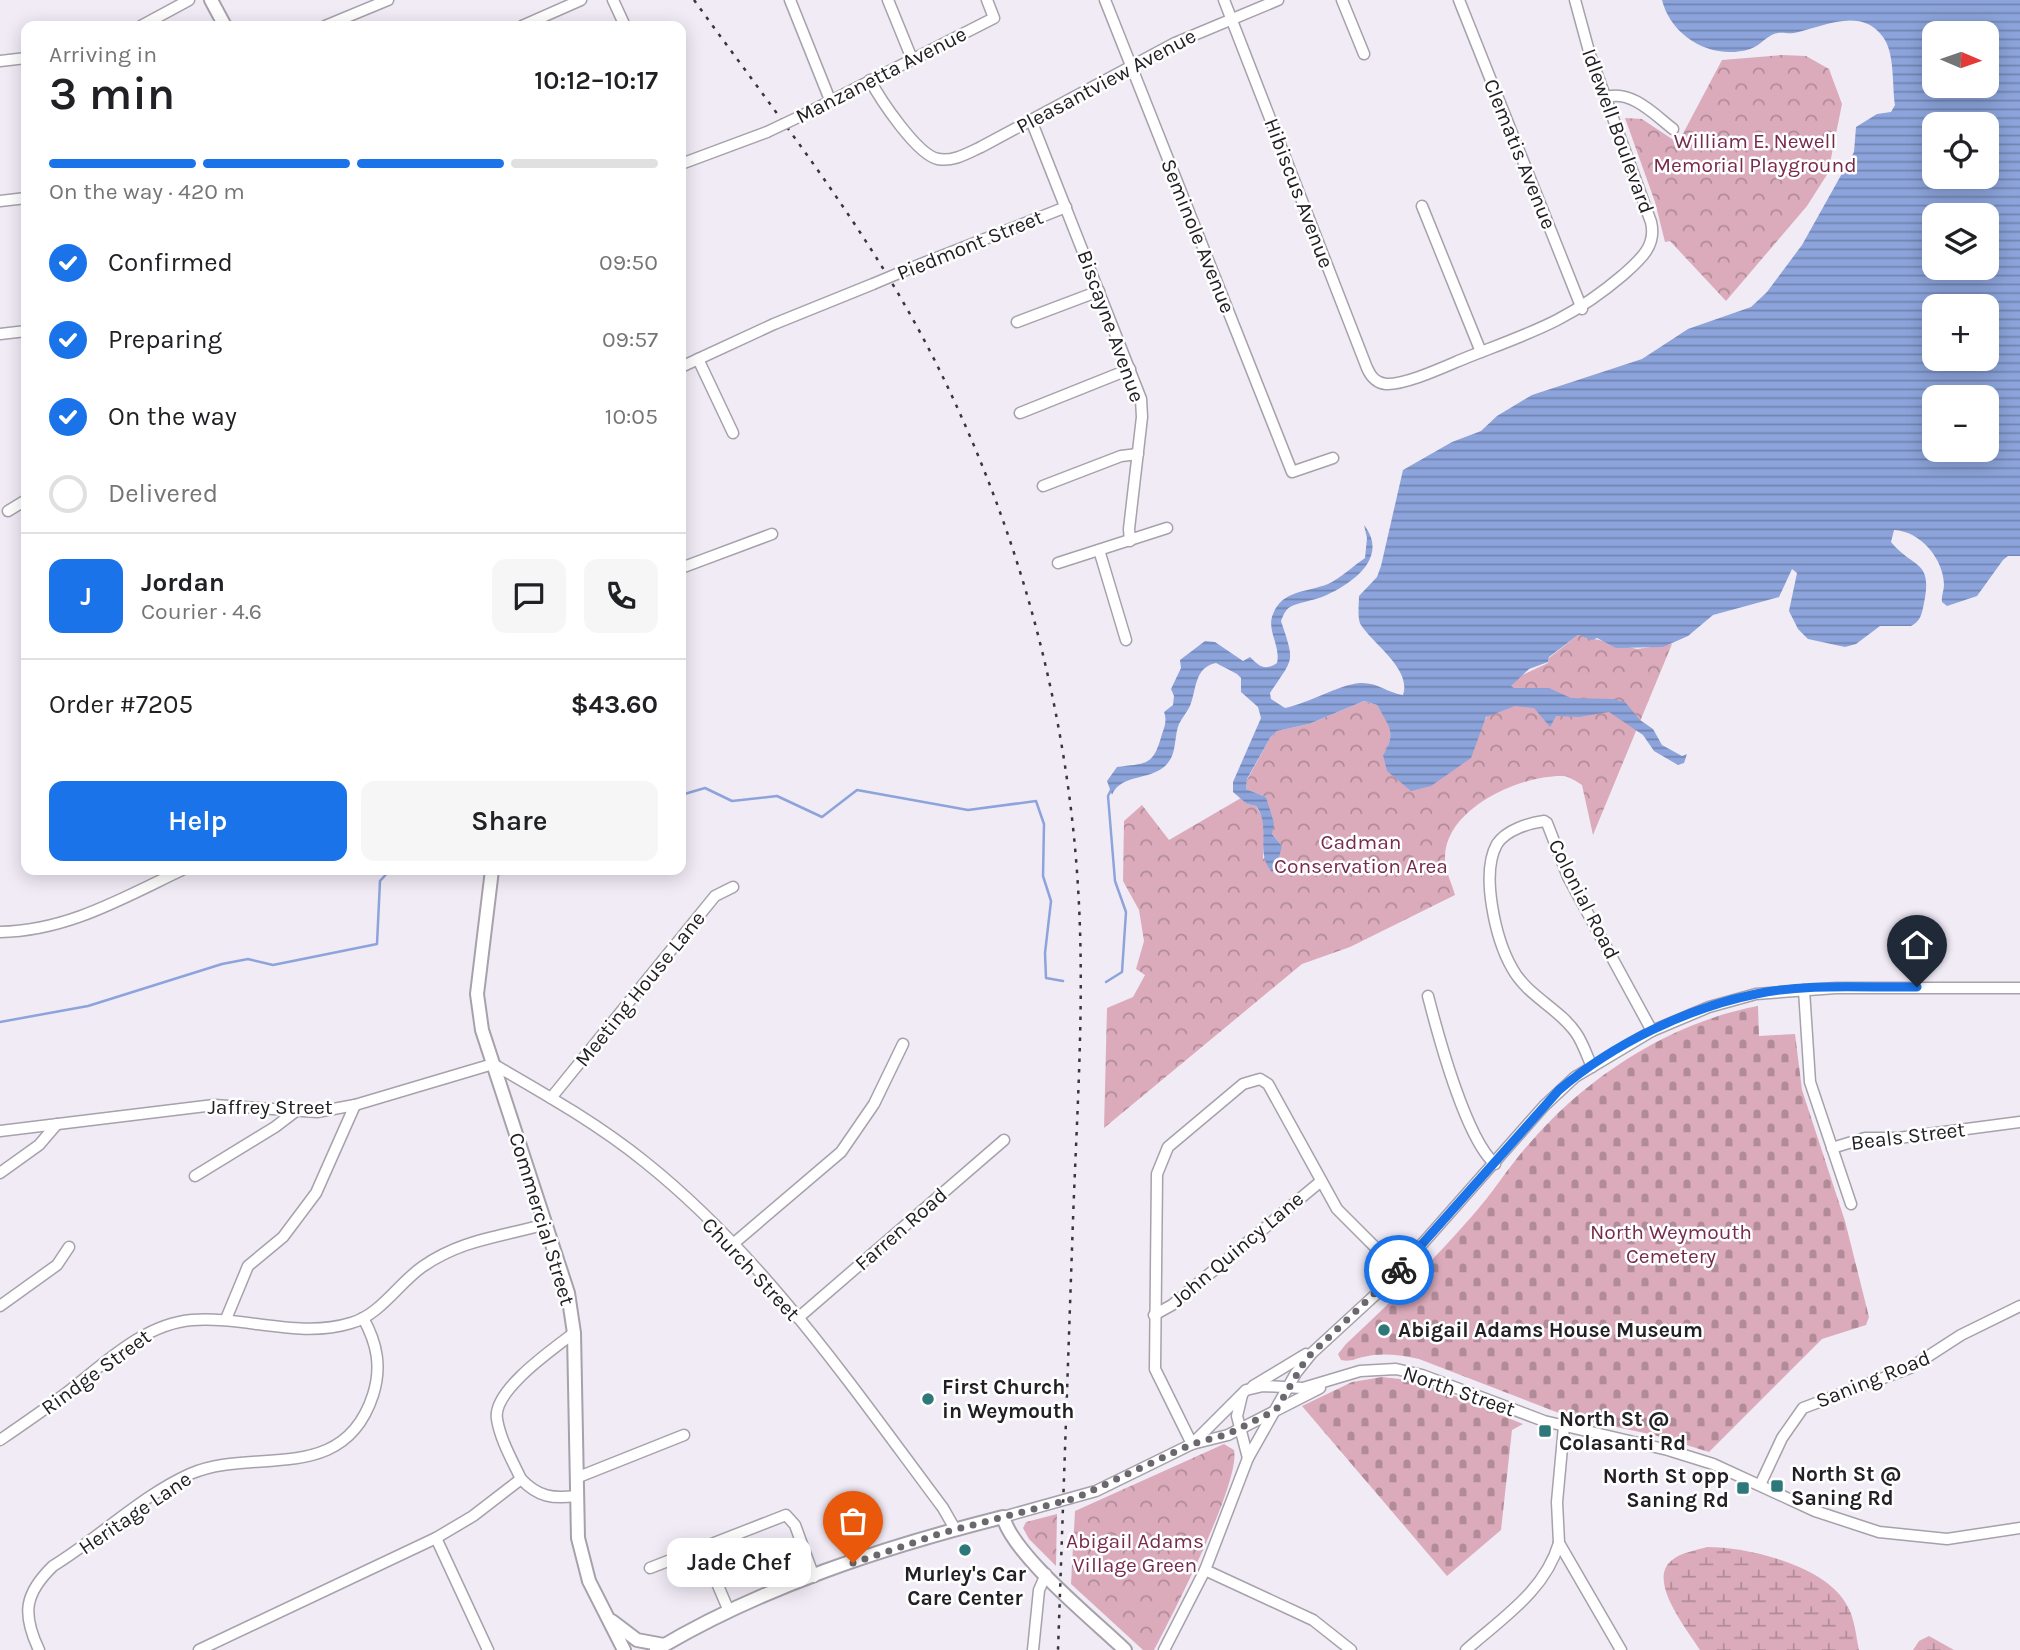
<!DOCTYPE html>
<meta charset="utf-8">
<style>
body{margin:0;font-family:Karla,sans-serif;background:#f6f6f6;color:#202124;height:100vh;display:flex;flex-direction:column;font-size:26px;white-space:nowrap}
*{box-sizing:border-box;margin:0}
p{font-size:23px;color:#757577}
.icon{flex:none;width:38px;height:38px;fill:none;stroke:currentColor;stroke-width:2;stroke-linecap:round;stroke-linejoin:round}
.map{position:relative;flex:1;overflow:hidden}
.sheet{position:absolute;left:21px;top:21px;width:665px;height:854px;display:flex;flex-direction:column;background:#fff;border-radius:14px;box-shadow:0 4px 18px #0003}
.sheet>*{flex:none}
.needle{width:46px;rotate:92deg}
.fabs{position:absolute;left:1922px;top:21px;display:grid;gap:14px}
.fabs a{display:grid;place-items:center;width:77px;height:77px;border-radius:14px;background:#fff;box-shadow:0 4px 18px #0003;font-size:35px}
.pin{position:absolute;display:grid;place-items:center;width:60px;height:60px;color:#fff;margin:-72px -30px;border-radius:50% 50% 50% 0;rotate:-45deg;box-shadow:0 0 7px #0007}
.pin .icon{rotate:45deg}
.courier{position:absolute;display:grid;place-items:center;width:70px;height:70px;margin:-35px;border:5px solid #1a73e8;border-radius:50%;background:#fff;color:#222;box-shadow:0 2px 9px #0007}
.bubble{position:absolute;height:49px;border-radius:14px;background:#fff;box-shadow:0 4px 18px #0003;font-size:23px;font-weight:600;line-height:49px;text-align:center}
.headline em{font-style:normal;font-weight:600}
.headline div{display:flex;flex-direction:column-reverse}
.headline{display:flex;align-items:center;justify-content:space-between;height:119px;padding:0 28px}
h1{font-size:46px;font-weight:600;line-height:52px}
.bar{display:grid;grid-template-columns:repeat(4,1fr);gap:10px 7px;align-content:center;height:84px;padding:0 28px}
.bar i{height:9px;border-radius:5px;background:#e0e0e0}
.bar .current{background:#1a73e8}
.bar p{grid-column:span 4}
.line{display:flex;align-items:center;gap:18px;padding:0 28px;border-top:2px solid #e0e0e0}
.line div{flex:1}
.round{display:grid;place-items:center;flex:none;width:74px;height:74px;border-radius:14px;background:#f6f6f6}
ol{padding:0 28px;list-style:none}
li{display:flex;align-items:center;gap:21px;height:77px}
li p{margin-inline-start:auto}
li .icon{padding:7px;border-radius:50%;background:#1a73e8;color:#fff;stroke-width:4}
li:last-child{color:#757577}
li i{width:38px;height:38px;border:4px solid #e0e0e0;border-radius:50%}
.primary-button{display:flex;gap:14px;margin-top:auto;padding:14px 28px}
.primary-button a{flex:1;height:80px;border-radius:14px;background:#1a73e8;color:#fff;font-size:28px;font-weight:600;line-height:80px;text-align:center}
.primary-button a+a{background:#f6f6f6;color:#202124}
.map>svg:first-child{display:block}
.forest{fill:url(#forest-crowns)}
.wetland{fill:url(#wetland-marsh)}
.cemetery{fill:url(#cemetery-stones)}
.water{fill:url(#water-rules);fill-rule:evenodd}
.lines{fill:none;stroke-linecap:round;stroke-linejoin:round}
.stream{stroke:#8ca4db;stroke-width:2.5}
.minor-casing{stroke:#a7a1ab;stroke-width:13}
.major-casing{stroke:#a7a1ab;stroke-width:16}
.minor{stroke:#fff;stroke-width:10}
.major{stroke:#fff;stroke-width:12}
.rail{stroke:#38363a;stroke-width:2.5;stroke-dasharray:3.5 7;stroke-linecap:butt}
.minor-bridge-casing{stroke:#a7a1ab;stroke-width:13;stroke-linecap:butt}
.minor-bridge{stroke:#fff;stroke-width:10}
.done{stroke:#6a676e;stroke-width:7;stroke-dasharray:0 12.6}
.route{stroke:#1a73e8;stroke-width:9}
.poi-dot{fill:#2e787a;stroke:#fff;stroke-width:2.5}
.labels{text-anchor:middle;stroke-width:5;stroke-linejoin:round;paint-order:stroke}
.street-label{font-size:21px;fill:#222024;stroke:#fff}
.park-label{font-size:21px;fill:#772a4c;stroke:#fff}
.poi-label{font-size:21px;font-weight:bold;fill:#222024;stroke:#fff;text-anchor:start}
</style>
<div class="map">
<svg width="2020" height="1650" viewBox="0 0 2020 1650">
<defs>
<pattern id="forest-crowns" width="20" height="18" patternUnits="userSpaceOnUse" patternTransform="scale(1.75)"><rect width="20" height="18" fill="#dbabbb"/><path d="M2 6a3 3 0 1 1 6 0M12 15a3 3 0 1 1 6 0" fill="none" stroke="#b18b98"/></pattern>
<pattern id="wetland-marsh" width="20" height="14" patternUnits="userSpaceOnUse" patternTransform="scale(1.75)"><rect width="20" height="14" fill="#dbabbb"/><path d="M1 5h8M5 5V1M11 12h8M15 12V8" fill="none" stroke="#b18b98"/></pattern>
<pattern id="cemetery-stones" width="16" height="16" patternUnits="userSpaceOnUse" patternTransform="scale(1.75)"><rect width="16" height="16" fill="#dbabbb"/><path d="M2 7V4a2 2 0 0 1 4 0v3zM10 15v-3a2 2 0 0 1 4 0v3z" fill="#b18b98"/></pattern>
<pattern id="water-rules" width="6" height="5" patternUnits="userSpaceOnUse" patternTransform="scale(1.75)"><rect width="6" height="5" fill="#8ca4db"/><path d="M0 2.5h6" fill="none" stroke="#7285b1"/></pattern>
</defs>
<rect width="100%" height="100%" fill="#f1ebf6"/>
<g class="forest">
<path d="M1782,55L1806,56L1829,69L1842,104L1828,173L1807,206L1726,301L1670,241L1665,242L1655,202L1625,118L1642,119L1678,143L1722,60Z"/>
<path d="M1578,635L1637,649L1672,644L1593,835L1582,785C1577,782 1569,776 1563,776C1521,775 1444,808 1445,859C1445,870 1452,884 1455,895L1350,947L1302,964L1104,1128L1107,1008L1133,997L1145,975L1136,969L1144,941L1139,910L1123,881L1124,821L1142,805L1169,840L1241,798L1247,804L1256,806L1264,820L1263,859L1282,846L1272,834L1266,797L1246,789L1247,780L1270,738L1277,731L1309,724L1364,701L1377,705C1390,727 1397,731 1383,755L1484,721L1516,678L1548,663L1549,658Z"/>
<path d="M1224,1444L1234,1450C1241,1481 1172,1616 1154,1650H1143L1071,1584L1075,1511Z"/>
<path d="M1057,1514L1056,1566L1029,1539L1023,1528L1026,1522Z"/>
</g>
<g class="wetland">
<path d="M1707,1547C1749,1547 1828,1566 1848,1607C1855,1620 1856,1637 1859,1650H1700C1688,1631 1647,1581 1671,1561C1679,1553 1697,1550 1707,1547Z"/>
<path d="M1929,1636L1954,1650H1913L1919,1641Z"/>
</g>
<g class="cemetery">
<path d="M1758,1006L1759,1036L1795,1034L1802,1090L1845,1221L1869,1317L1866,1325L1822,1339L1709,1452L1654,1435L1569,1417L1419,1359C1401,1355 1381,1352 1363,1357C1354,1359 1351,1362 1341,1360L1338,1354L1346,1344C1390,1303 1433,1261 1473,1215C1493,1193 1509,1166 1529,1144C1586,1077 1671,1022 1758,1006Z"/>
<path d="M1382,1377L1418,1381L1523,1424L1512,1430L1501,1530L1447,1576L1302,1406L1352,1382Z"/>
</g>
<path class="water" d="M1662,0H2020V556H2008L2003,560L1977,596L1947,606L1942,602C1941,596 1944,591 1944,585C1944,560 1921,531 1894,530L1891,542C1913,569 1933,559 1924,603C1922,613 1921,621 1911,626H1880L1856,644L1845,647L1808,639L1798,629L1789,611L1797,573L1792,569L1779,597L1713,615L1688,636L1663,647L1616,648L1597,638L1592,640L1578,635L1549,657L1548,662L1529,669L1511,686L1514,688H1549L1571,698L1613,699L1625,702L1640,720L1653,729L1662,745L1682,756L1687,754L1684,763L1678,765L1654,751L1643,735L1609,712L1579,717L1556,716L1550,727L1534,708L1515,706L1486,717L1471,758L1431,786L1411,791L1387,771L1383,755C1397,732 1389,727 1377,705L1364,701L1309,724L1277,731L1270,738L1247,779L1246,789L1266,797L1274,823L1272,834L1282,846L1276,868L1272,872C1254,853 1272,826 1256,806L1247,804L1233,792V782L1261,718L1258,707L1241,692V678L1237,674L1216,663C1194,668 1197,688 1190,706C1187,712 1182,718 1179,724C1175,734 1176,746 1172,756C1160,784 1122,770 1112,795L1107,781L1117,767C1148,763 1153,766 1162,734C1165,726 1167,720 1164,712L1173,705L1174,696L1171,689L1181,668L1180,660L1205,641L1215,642L1243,661L1250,657C1260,667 1265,671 1277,663C1281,646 1266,630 1273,614C1282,590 1308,592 1328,584C1341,578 1353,566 1365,558L1367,538L1364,525C1390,558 1351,585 1322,597C1312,601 1299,602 1290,607C1285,610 1283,616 1281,621C1295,663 1294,657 1270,693L1271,699L1285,708C1309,703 1338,685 1360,683C1377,682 1388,693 1403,695C1412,669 1372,643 1361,625C1357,619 1359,603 1359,596L1377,577L1381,566L1403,470L1452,442L1481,431L1497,416L1532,395L1642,359L1688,329L1751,307L1767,292L1802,245L1854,152L1856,127L1877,114L1891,112L1895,105C1892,85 1895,53 1883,37C1861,6 1823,27 1794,33C1788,34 1783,32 1778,33C1768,34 1760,46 1750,49C1713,61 1671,37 1662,0ZM1934,33H1986V86H1934ZM1934,124H1986V177H1934ZM1934,215H1986V268H1934ZM1934,306H1986V359H1934ZM1934,397H1986V450H1934Z"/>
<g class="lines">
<g class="stream">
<path d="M681,795L705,788L732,801L777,796L822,817L857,790L968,810L1036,801L1044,824L1043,876L1051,901L1045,953L1046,978L1063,981"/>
<path d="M1106,982L1122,972L1126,912L1115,881L1108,796L1112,788"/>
<path d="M0,1022L88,1006L222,964L248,959L273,965L377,944L380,881L390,870"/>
</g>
<g class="minor-casing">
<g id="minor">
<path d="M613,0L625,26"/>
<path d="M790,0L830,100"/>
<path d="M888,0L912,59"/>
<path d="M1105,0L1292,472L1333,458"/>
<path d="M1224,0L1367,368C1371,377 1376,383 1386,384C1407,385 1448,365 1468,357C1532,332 1569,321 1623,275C1640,260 1657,246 1651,222L1590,55L1575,0"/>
<path d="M1342,0L1364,54"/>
<path d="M1459,0L1582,309"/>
<path d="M141,26L189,0"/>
<path d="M325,26L388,0"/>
<path d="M522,26L581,0"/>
<path d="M0,61L26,58"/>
<path d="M870,80C880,99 917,155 938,159C953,162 968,153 981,147L1175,43L1278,0"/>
<path d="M1607,97C1632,90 1655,115 1673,129"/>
<path d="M805,114L994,18L987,0"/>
<path d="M1031,120L1141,399L1142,417L1129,529L1130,541"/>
<path d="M681,164L767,132"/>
<path d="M0,201L26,198"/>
<path d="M1422,206L1481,352"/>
<path d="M911,268L1066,207"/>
<path d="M1017,322L1099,291"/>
<path d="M0,334L26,331"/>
<path d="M698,359L733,433"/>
<path d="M681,367L774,324L873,284"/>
<path d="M1020,413L1130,369"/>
<path d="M1043,486L1121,456L1138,454"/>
<path d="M8,511L26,500"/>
<path d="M1099,550L1126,640"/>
<path d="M1058,563L1167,528"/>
<path d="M681,568L772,534"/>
<path d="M0,932C67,931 123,898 182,870"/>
<path d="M1804,990L1810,1082L1851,1204"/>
<path d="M1428,996C1438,1035 1466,1139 1495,1164"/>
<path d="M1592,1067C1587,1056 1583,1043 1576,1033C1559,1008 1527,996 1512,968C1496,940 1480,874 1497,844C1506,830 1529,823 1544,821L1547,823L1568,877L1652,1031"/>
<path d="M551,1098L715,896L733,887"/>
<path d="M0,1131L214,1105L317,1112L355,1105L493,1064C545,1094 598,1124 645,1162C764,1257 853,1388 943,1508L955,1529"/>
<path d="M1832,1148L1865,1138H1898L2020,1122"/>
<path d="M0,1173L39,1145L57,1124"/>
<path d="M195,1176L275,1127L296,1111"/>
<path d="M733,1244L841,1152L874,1104L903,1044"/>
<path d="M0,1306L57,1265L69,1247"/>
<path d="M1154,1315L1172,1305L1320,1182"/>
<path d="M798,1318L1004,1140"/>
<path d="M226,1319L248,1266L283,1237L316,1193L355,1105"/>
<path d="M574,1333C553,1349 492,1391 497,1419C500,1439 512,1460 521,1479C538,1497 553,1499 576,1496"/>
<path d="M1253,1386L1306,1354"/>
<path d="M1242,1395L1237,1416L1248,1458"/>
<path d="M1564,1426L1557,1502L1559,1543L1621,1650"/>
<path d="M0,1440C22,1425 44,1410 65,1394C103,1365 143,1324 192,1320C245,1316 299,1339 351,1323C380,1315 398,1284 422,1267C462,1239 501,1237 546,1224"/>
<path d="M1192,1444L1246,1390L1263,1386L1303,1388L1360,1371L1396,1369L1422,1375L1544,1421L1668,1450L1713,1464L1815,1511L1879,1532L1947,1539L2020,1528"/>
<path d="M1192,1444L1155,1369L1157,1174L1168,1147L1243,1084L1260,1079L1268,1084L1337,1209L1399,1271"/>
<path d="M576,1478L684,1435"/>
<path d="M1760,1485L1782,1438L1803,1408L1910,1368L1961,1335L2020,1306"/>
<path d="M1003,1517L1096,1491L1192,1444L1228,1435L1320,1388"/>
<path d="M436,1538L488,1650"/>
<path d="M702,1548L728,1609"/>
<path d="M650,1568L786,1515L795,1525L814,1577"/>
<path d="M1205,1570L1313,1620L1351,1650"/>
<path d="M39,1650C22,1614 24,1594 53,1566C99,1538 141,1496 190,1474C253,1446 343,1487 373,1395C382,1367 377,1343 363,1318"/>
<path d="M199,1650L436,1538L473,1516L521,1479"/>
<path d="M1033,1650L1039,1590L1046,1574"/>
<path d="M1164,1650L1205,1570L1248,1458L1296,1373L1312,1353L1386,1285L1544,1106L1575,1077L1652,1031L1709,1007L1756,994L1836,988H2020"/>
<path d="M1466,1650C1502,1618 1545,1591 1559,1543"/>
</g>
</g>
<g class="major-casing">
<g id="major">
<path d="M211,0L225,26"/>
<path d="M492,870L477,994L482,1030L568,1293L574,1333L578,1538L589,1581L624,1650"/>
<path d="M612,1621L637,1640L664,1645"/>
<path d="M656,1650C761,1587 884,1547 1003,1517C1014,1556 1094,1620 1125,1650"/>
</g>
</g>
<use href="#minor" class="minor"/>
<use href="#major" class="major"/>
<path class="rail" d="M694,0C779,118 872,234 937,365C1018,528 1067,705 1078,887C1085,998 1077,1109 1073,1220C1068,1363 1063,1507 1058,1650"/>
<g class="minor-bridge-casing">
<g id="minor-bridge">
<path d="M767,132L805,114"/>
<path d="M873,284L911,268"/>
</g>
</g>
<use href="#minor-bridge" class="minor-bridge"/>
</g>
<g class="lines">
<path class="done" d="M853,1563L942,1533L1076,1498L1192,1444L1228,1434L1276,1410L1306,1359L1399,1270"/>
<path class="route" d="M1399,1270L1559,1090C1613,1044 1687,1008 1756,994C1808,983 1865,988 1917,987"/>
</g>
<g class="poi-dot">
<circle cx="1384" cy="1330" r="7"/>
<circle cx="928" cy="1399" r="7"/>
<rect x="1538" y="1424" width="14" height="14" rx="3.5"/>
<rect x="1770" y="1479" width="14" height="14" rx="3.5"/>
<rect x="1736" y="1481" width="14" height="14" rx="3.5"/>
<circle cx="965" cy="1550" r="7"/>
</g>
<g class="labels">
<g class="street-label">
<text transform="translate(881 75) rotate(-27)" y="7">Manzanetta Avenue</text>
<text transform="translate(1106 81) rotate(-28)" y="7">Pleasantview Avenue</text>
<text transform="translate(1618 131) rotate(70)" y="7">Idlewell Boulevard</text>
<text transform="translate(1520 154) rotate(68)" y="7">Clematis Avenue</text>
<text transform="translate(1299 193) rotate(69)" y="7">Hibiscus Avenue</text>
<text transform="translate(1198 236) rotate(68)" y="7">Seminole Avenue</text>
<text transform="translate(970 245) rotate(-22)" y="7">Piedmont Street</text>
<text transform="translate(1111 326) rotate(70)" y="7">Biscayne Avenue</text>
<text transform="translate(1584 899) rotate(63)" y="7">Colonial Road</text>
<text transform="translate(640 989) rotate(-51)" y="7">Meeting House Lane</text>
<text x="270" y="1114">Jaffrey Street</text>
<text transform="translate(1908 1136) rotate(-7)" y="7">Beals Street</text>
<text transform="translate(542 1219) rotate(73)" y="7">Commercial Street</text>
<text transform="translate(901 1229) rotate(-41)" y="7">Farren Road</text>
<text transform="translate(1237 1249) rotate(-40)" y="7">John Quincy Lane</text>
<text transform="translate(751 1269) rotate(47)" y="7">Church Street</text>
<text transform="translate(96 1372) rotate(-36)" y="7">Rindge Street</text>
<text transform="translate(1873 1379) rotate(-22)" y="7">Saning Road</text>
<text transform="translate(1459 1391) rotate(19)" y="7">North Street</text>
<text transform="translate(135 1513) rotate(-34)" y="7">Heritage Lane</text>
</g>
<g class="park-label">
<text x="1755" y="148">William E. Newell<tspan x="1755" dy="24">Memorial Playground</tspan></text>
<text x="1361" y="849">Cadman<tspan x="1361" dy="24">Conservation Area</tspan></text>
<text x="1671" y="1239">North Weymouth<tspan x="1671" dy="24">Cemetery</tspan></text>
<text x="1135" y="1548">Abigail Adams<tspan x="1135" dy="24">Village Green</tspan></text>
</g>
<g class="poi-label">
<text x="1398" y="1337">Abigail Adams House Museum</text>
<text x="942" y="1394">First Church<tspan x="942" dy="24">in Weymouth</tspan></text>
<text x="1559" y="1426">North St @<tspan x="1559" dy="24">Colasanti Rd</tspan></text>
<text x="1791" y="1481">North St @<tspan x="1791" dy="24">Saning Rd</tspan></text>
<text x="1729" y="1483" text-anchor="end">North St opp<tspan x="1729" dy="24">Saning Rd</tspan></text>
<text x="965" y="1581" text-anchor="middle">Murley's Car<tspan x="965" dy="24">Care Center</tspan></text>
</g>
</g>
</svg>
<div class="fabs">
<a><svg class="needle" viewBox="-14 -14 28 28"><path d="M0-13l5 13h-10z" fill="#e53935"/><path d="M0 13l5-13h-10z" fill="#757577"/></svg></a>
<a><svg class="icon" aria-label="locate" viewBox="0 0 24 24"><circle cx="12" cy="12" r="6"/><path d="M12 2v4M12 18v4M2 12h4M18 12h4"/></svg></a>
<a><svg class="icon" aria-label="layers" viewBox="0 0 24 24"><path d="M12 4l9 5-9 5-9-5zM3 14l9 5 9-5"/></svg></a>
<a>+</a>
<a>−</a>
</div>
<div class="pin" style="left:853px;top:1563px;background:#ea580c"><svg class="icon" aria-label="bag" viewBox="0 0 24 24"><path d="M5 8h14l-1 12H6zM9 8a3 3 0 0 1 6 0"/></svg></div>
<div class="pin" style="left:1917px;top:987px;background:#1f2937"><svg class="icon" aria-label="home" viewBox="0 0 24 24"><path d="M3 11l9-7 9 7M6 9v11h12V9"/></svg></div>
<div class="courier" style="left:1399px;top:1270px"><svg class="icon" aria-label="bike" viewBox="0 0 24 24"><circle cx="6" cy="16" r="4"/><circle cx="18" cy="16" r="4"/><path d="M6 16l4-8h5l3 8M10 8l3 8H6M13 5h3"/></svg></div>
<div class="bubble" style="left:667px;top:1538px;width:144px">Jade Chef</div>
<section class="sheet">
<div class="headline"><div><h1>3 min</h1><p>Arriving in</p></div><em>10:12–10:17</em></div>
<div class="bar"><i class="current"></i><i class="current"></i><i class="current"></i><i></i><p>On the way · 420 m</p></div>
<ol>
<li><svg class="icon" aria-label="check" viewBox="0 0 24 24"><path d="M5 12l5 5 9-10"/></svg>Confirmed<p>09:50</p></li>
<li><svg class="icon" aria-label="check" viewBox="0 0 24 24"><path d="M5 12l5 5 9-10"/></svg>Preparing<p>09:57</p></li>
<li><svg class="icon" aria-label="check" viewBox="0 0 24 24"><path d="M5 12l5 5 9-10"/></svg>On the way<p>10:05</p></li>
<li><i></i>Delivered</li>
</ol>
<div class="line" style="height:126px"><b class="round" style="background:#1a73e8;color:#fff">J</b><div><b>Jordan</b><p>Courier · 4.6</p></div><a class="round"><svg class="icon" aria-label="chat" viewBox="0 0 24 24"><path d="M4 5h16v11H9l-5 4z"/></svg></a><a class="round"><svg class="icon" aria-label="phone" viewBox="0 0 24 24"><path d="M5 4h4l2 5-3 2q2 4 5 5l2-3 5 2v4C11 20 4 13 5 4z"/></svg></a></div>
<div class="line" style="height:91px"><div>Order #7205</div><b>$43.60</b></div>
<div class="primary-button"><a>Help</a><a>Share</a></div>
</section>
</div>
